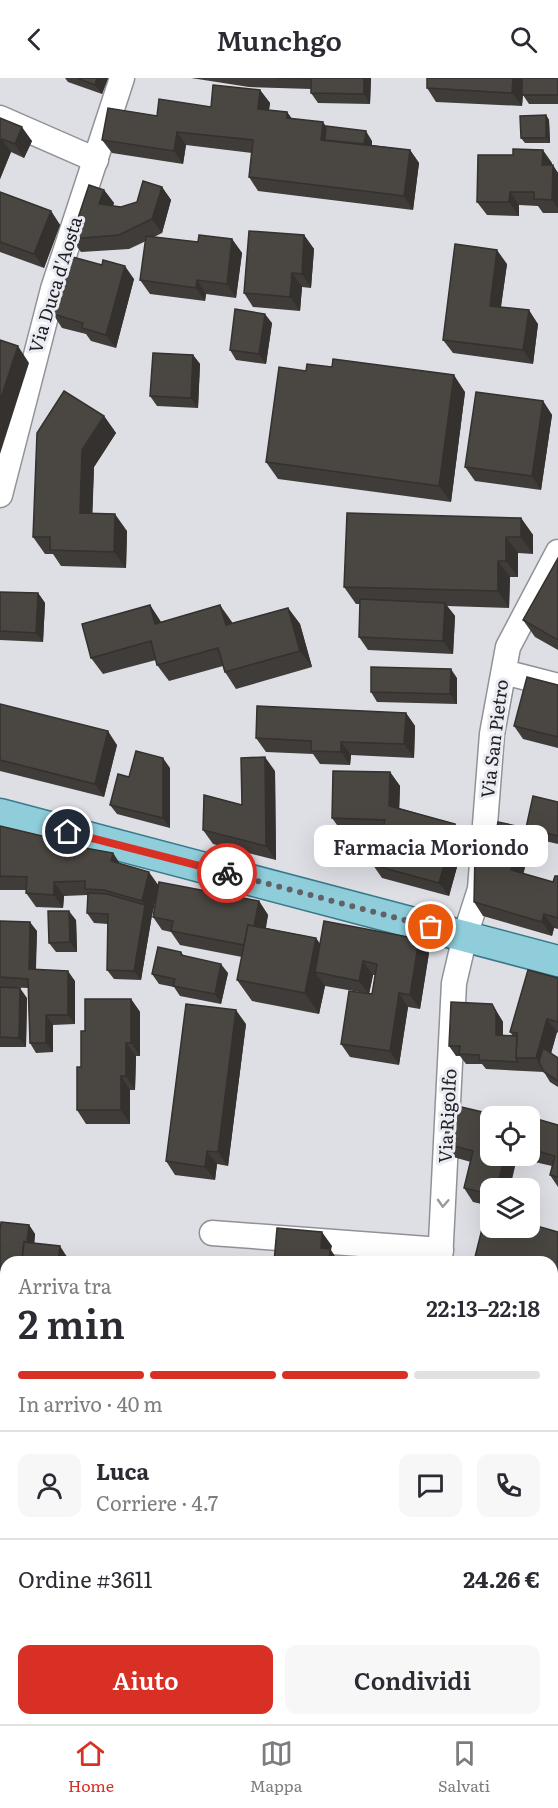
<!DOCTYPE html>
<html lang="it">
<meta charset="utf-8">
<style>
body{margin:0;font-family:Literata,serif;background:#f7f7f7;color:#2b2b33;height:100vh;display:flex;flex-direction:column;font-size:22px;white-space:nowrap}
*{box-sizing:border-box;margin:0}
p{font-size:20px;color:#7c7c81}
.icon{flex:none;width:33px;height:33px;fill:none;stroke:currentColor;stroke-width:2;stroke-linecap:round;stroke-linejoin:round}
.map{position:relative;flex:1;overflow:hidden}
.details{position:absolute;left:0px;top:1178px;width:558px;height:470px;display:flex;flex-direction:column;background:#fff;border-radius:18px 18px 0 0;box-shadow:0 6px 24px #0002}
.details>*{flex:none}
.buttons{position:absolute;left:480px;top:1028px;display:grid;gap:12px}
.buttons a{display:grid;place-items:center;width:60px;height:60px;border-radius:12px;background:#fff;box-shadow:0 6px 24px #0002;font-size:30px}
.pin{position:absolute;display:grid;place-items:center;width:51px;height:51px;color:#fff;margin:-26px;border:3px solid #fff;border-radius:50%;box-shadow:0 2px 6px #0007}
.courier{position:absolute;display:grid;place-items:center;width:60px;height:60px;margin:-30px;border:4px solid #d93025;border-radius:50%;background:#fff;color:#222;box-shadow:0 2px 8px #0007}
.bubble{position:absolute;height:42px;border-radius:12px;background:#fff;box-shadow:0 6px 24px #0002;font-size:20px;font-weight:600;line-height:42px;text-align:center}
.overview em{font-style:normal;font-weight:600}
.overview div{display:flex;flex-direction:column-reverse}
.overview{display:flex;align-items:center;justify-content:space-between;height:102px;padding:0 18px}
h1{font-size:39px;font-weight:600;line-height:45px}
.bar{display:grid;grid-template-columns:repeat(4,1fr);gap:9px 6px;align-content:center;height:72px;padding:0 18px}
.bar i{height:8px;border-radius:4px;background:#e1e1e2}
.bar .active{background:#d93025}
.bar p{grid-column:span 4}
.line{display:flex;align-items:center;gap:15px;padding:0 18px;border-top:2px solid #e1e1e2}
.line div{flex:1}
.round{display:grid;place-items:center;flex:none;width:63px;height:63px;border-radius:12px;background:#f7f7f7}
.button{display:flex;gap:12px;margin-top:auto;padding:12px 18px}
.button a{flex:1;height:69px;border-radius:12px;background:#d93025;color:#fff;font-size:24px;font-weight:600;line-height:69px;text-align:center}
.button a+a{background:#f7f7f7;color:#2b2b33}
header{display:flex;justify-content:space-between;align-items:center;height:78px;padding:0 18px;background:#fff;font-size:27px;font-weight:600}
.tab-bar{display:flex;justify-content:space-around;align-items:center;height:84px;border-top:2px solid #e1e1e2;background:#fff;font-size:16px;color:#7c7c81}
.tab-bar a{display:grid;justify-items:center;gap:3px}
.tab-bar .active{color:#d93025}
.map>svg:first-child{display:block}
.lines{fill:none;stroke-linecap:round;stroke-linejoin:round}
.minor-casing{stroke:#919298;stroke-width:27}
.major-casing{stroke:#387a8b;stroke-width:33}
.path{stroke:#797a7e;stroke-width:4;stroke-dasharray:4.5 3;stroke-linecap:butt}
.minor{stroke:#fff;stroke-width:24}
.major{stroke:#8fcddb;stroke-width:30}
.wall{fill:#403c39;fill-rule:evenodd}
.shaded-wall{fill:#34312e}
.building{fill:#4a4642;stroke:#34312e;stroke-width:1.5}
.oneway{stroke:#9a9a9c}
.done{stroke:#626266;stroke-width:6;stroke-dasharray:0 10.8}
.route{stroke:#d93025;stroke-width:8}
.labels{text-anchor:middle;stroke-width:6;stroke-linejoin:round;paint-order:stroke}
.street-label{font-size:18px;fill:#1f1f22;stroke:#ebecf3}
</style>
<header><svg class="icon" aria-label="back" viewBox="0 0 24 24"><path d="M15 5l-7 7 7 7"/></svg>Munchgo<svg class="icon" aria-label="search" viewBox="0 0 24 24"><circle cx="10" cy="10" r="6"/><path d="M15 15l6 6"/></svg></header>
<div class="map">
<svg width="558" height="1646" viewBox="0 0 558 1646">
<rect width="100%" height="100%" fill="#dedfe5"/>
<g class="lines">
<g class="minor-casing">
<g id="minor">
<path d="M0,40L96,82"/>
<path d="M0,417L53,211L122,0"/>
<path d="M504,594L558,608"/>
<path d="M212,1155L441,1172"/>
<path d="M440,1184L454,905L465,858L480,811L492,656L508,569L558,474"/>
<path d="M552,1358L558,1359"/>
<path d="M0,1389H6"/>
<path d="M311,1641L326,1646"/>
<path d="M506,1641L550,1646"/>
<path d="M99,1646L293,1641"/>
</g>
</g>
<g class="major-casing">
<path id="major" d="M0,736L558,883"/>
</g>
<path class="path" d="M552,1517L558,1499"/>
<use href="#minor" class="minor"/>
<use href="#major" class="major"/>
</g>
<g class="wall">
<path d="M65,0H108L102,16L68,4Z"/>
<path d="M191,0H371L370,26L318,25L311,15V11L249,9Z"/>
<path d="M558,0V26H529L523,17L522,28L436,24L427,10Z"/>
<path d="M260,12L270,25L269,32L287,34L292,41L326,48L372,63V67L410,72L419,85L413,132L258,113L249,99L252,75L186,67L183,86L112,75L102,62L157,38L211,29Z"/>
<path d="M546,37L549,42L550,65H525L521,60Z"/>
<path d="M0,40L32,63L24,80L11,74L0,101Z"/>
<path d="M552,85V87L558,95V135H543L538,128L519,127V138L487,137L477,124Z"/>
<path d="M162,109L171,122L162,155L154,159L198,164L232,161L242,175L236,220L206,216L205,223L150,216L140,202L146,163L129,171L81,174L71,161L104,112L114,125L113,128L121,129L137,124Z"/>
<path d="M0,114L51,133L60,147L44,190L0,174Z"/>
<path d="M304,157L314,171L311,210L302,209L300,233L253,229L244,215Z"/>
<path d="M507,186L501,229L538,246L533,286L453,275L443,262Z"/>
<path d="M102,187L134,201L116,270L91,263L86,256L62,250L53,236Z"/>
<path d="M272,245L266,286L236,282L230,272Z"/>
<path d="M193,277L200,286L198,330L157,328L150,318Z"/>
<path d="M332,289L465,314L451,424L278,401L266,384L306,293Z"/>
<path d="M543,323L552,337L541,412L475,403L465,389Z"/>
<path d="M104,338L116,355L94,389L92,435L127,453L126,490L61,488L53,476H45L33,459Z"/>
<path d="M521,440L533,457V476L518,475V499H510L509,530L447,528L455,538L453,576L368,572L359,559L360,526H356L344,509Z"/>
<path d="M558,480V572L535,559L523,542Z"/>
<path d="M0,514L38,515L45,525L43,564L0,562Z"/>
<path d="M150,527L161,544H232V545L288,530L300,546L312,589L236,611L225,594L223,588L169,603L157,587L156,582L103,596L91,580Z"/>
<path d="M457,600V626L377,624L371,614Z"/>
<path d="M558,607V670L523,661L514,648Z"/>
<path d="M0,626L117,667L104,719L0,693Z"/>
<path d="M406,635L415,648L414,680L351,677L350,687L320,686L313,676L266,674L256,660Z"/>
<path d="M170,690V750L117,736L110,727L129,699Z"/>
<path d="M275,693L276,782L213,766L203,752L242,727Z"/>
<path d="M390,694L400,708L399,730L455,746L465,760L449,818L382,800L373,787L381,755L342,754L332,740Z"/>
<path d="M558,724V766L532,760L526,750Z"/>
<path d="M0,748L55,761L62,770L113,775L120,786L159,807L259,823L268,837L266,850L316,860L320,866L429,875L420,931L408,929L399,987L350,979L341,966L365,915L325,908L319,936L252,923L237,902L242,879L180,867L171,854L162,852L153,839L157,816L152,837L141,902L114,901L107,892L108,846L94,845L87,835L88,817L64,818L63,830L36,829L26,815V812H0ZM373,897H375L372,916H369Z"/>
<path d="M526,750L532,760L523,796L553,804L558,798V851L554,850L552,858L483,838L474,824L501,783L503,778H500L493,768Z"/>
<path d="M76,842L77,874H56L49,865Z"/>
<path d="M0,843L37,853L36,892L75,903V946L53,947V974L36,975L30,965L28,910L0,909Z"/>
<path d="M181,874L184,878L228,895L221,926L180,918L174,909L159,906L152,896Z"/>
<path d="M558,900V955L557,954L551,975L558,980V1009L550,1004L544,994L486,991L482,986H466L460,978H456L449,968L492,926L503,944V958H513L510,954Z"/>
<path d="M0,909L27,920L26,969H0Z"/>
<path d="M131,921L140,934V978H136L135,1012H130V1046H86L77,1032L85,953Z"/>
<path d="M246,946L228,1088L217,1086L215,1102L175,1097L166,1083Z"/>
<path d="M530,1039L558,1047V1109L550,1097L552,1088L517,1080L490,1110V1128L473,1124L464,1110L471,1084L453,1079L443,1065L490,1077H530Z"/>
<path d="M29,1147L35,1156L34,1165L69,1182V1184H6V1226H0V1152Z"/>
<path d="M558,1154V1217L552,1215V1184Z"/>
<path d="M0,1262L6,1263V1349H0Z"/>
<path d="M558,1266V1346L552,1344V1277Z"/>
<path d="M552,1364L558,1365V1413L552,1412Z"/>
<path d="M0,1500L6,1508V1539H0Z"/>
<path d="M6,1573V1635H0V1574Z"/>
</g>
<g class="shaded-wall">
<path d="M97,0H108L102,16L95,7Z"/>
<path d="M364,0H371L370,26L364,16Z"/>
<path d="M513,0H524L522,28L512,15Z"/>
<path d="M260,12L270,25L267,45L258,31Z"/>
<path d="M287,34L297,48L287,40Z"/>
<path d="M546,37L549,42L550,65L546,60Z"/>
<path d="M323,44L333,58L332,66L321,62Z"/>
<path d="M22,49L32,63L24,80L15,66Z"/>
<path d="M366,53L372,63L370,79L364,69Z"/>
<path d="M177,54L186,67L183,86L174,73Z"/>
<path d="M2,61L11,74L0,101V65Z"/>
<path d="M410,72L419,85L413,132L404,118Z"/>
<path d="M543,72L552,85V101L542,87Z"/>
<path d="M553,87L558,95V130L552,122Z"/>
<path d="M162,109L171,122L162,155L152,141Z"/>
<path d="M104,112L114,125L108,140L99,126Z"/>
<path d="M510,114L519,127V138L509,124Z"/>
<path d="M51,133L60,147L44,190L34,176Z"/>
<path d="M304,157L314,171L311,210L302,196Z"/>
<path d="M232,161L242,175L236,220L227,206Z"/>
<path d="M497,172L507,186L499,241L490,228Z"/>
<path d="M125,188L134,201L116,270L106,257Z"/>
<path d="M292,195L302,209L300,233L290,219Z"/>
<path d="M197,202L206,216L205,223L196,210Z"/>
<path d="M529,232L538,246L533,286L523,272Z"/>
<path d="M265,236L272,245L266,286L259,276Z"/>
<path d="M18,268L29,285L0,376V323Z"/>
<path d="M193,277L200,286L198,330L191,320Z"/>
<path d="M454,297L465,314L451,424L439,408Z"/>
<path d="M543,323L552,337L541,412L532,398Z"/>
<path d="M104,338L116,355L94,389L92,451L80,435L82,372Z"/>
<path d="M115,436L127,453L126,490L114,474Z"/>
<path d="M521,440L533,457V476L521,459Z"/>
<path d="M506,459L518,475V499L506,483Z"/>
<path d="M498,483L510,499L509,530L498,513Z"/>
<path d="M38,515L45,525L43,564L36,555Z"/>
<path d="M445,525L455,538L453,576L443,563Z"/>
<path d="M150,527L161,544L155,546Z"/>
<path d="M220,527L232,544L238,564L226,547Z"/>
<path d="M288,530L300,546L312,589L300,573Z"/>
<path d="M451,591L457,600V626L450,616Z"/>
<path d="M406,635L415,648L414,680L404,666Z"/>
<path d="M108,653L117,667L104,719L95,706Z"/>
<path d="M341,664L351,677L350,687L341,674Z"/>
<path d="M265,679L275,693L276,782L266,768Z"/>
<path d="M163,680L170,690V750L163,740Z"/>
<path d="M390,694L400,708L399,741L389,728Z"/>
<path d="M455,746L465,760L449,818L439,805Z"/>
<path d="M526,750L532,760L521,806L511,792L517,770Z"/>
<path d="M55,761L65,775L55,770Z"/>
<path d="M113,775L122,789L111,783Z"/>
<path d="M149,794L159,808L152,837L141,902L134,893L145,827L142,823Z"/>
<path d="M54,804L64,818L63,830L54,817Z"/>
<path d="M259,823L268,837L259,882L250,869Z"/>
<path d="M69,833L76,842L77,874L70,864Z"/>
<path d="M544,836L554,850L552,858L542,844Z"/>
<path d="M30,844L37,853L35,901L29,891Z"/>
<path d="M316,860L330,881L315,894L325,908L319,936L305,915Z"/>
<path d="M419,861L429,875L420,931L410,917Z"/>
<path d="M363,883L373,897L369,916L359,903Z"/>
<path d="M221,886L228,895L221,926L215,916Z"/>
<path d="M68,893L75,903V946L68,937Z"/>
<path d="M20,910L27,920L26,969L19,960Z"/>
<path d="M399,915L408,929L399,987L390,973Z"/>
<path d="M131,921L140,934V978L131,965Z"/>
<path d="M492,926L503,944L502,967L496,957Z"/>
<path d="M236,932L246,946L228,1088L218,1074Z"/>
<path d="M46,937L53,947V974L46,965Z"/>
<path d="M547,941L557,954L546,994L536,980Z"/>
<path d="M126,965L136,978L135,1012L126,998Z"/>
<path d="M121,998L130,1012V1046L121,1032Z"/>
<path d="M207,1073L217,1086L215,1102L205,1089Z"/>
<path d="M505,1077H516L517,1080L510,1110H497Z"/>
<path d="M486,1111L490,1117V1123L485,1115Z"/>
<path d="M29,1147L35,1156L33,1184H25Z"/>
<path d="M322,1154L332,1168L331,1172L339,1184H329L321,1170Z"/>
<path d="M60,1168L69,1182V1184H58Z"/>
<path d="M0,1500L6,1508V1533L0,1525Z"/>
</g>
<g class="building">
<path d="M77,0H97L95,7Z"/>
<path d="M275,0H364V16L311,15V1Z"/>
<path d="M427,0H513L512,15L427,10Z"/>
<rect x="522" y="0" width="36" height="17"/>
<path d="M213,7L260,12L258,31L287,34V40L323,44L321,62L410,72L404,118L249,99L253,62L177,54L174,73L102,62L108,30L157,38L159,21L211,29Z"/>
<path d="M546,37V60H521L520,38Z"/>
<path d="M0,40L22,49L15,66L2,61L0,65Z"/>
<path d="M326,48L366,53L364,66L325,62Z"/>
<path d="M513,71L543,72L542,87H553L552,122L534,121V114H510L509,124H477L478,77H513Z"/>
<path d="M143,103L162,109L152,141L119,157L71,161L89,107L104,112L99,126L121,129L137,124Z"/>
<path d="M0,114L51,133L34,176L0,164Z"/>
<path d="M249,153L304,157L302,196L292,195L290,219L244,215Z"/>
<path d="M199,157L232,161L227,206L197,202L196,210L140,202L146,158L198,164Z"/>
<path d="M455,166L497,172L490,228L529,232L523,272L443,262Z"/>
<path d="M69,178L102,187L103,182L125,188L106,257L82,250L83,245L53,236Z"/>
<path d="M235,231L265,236L259,276L230,272Z"/>
<path d="M0,262L18,268L0,323Z"/>
<path d="M153,275L193,277L191,320L150,318Z"/>
<path d="M333,281L454,297L439,408L266,384L279,289L306,293L307,286L332,289Z"/>
<path d="M64,313L104,338L82,372L80,435L115,436L114,474L50,472V459H33L37,355Z"/>
<path d="M476,314L543,323L532,398L465,389Z"/>
<path d="M347,435L521,440V459H506V483H498V513L344,509Z"/>
<path d="M558,480V562L523,542Z"/>
<path d="M0,514L38,515L36,555L0,553Z"/>
<path d="M360,521L445,525L443,563L359,559Z"/>
<path d="M150,527L155,546L220,527L226,547L288,530L300,573L225,594L218,570L157,587L151,563L91,580L82,546Z"/>
<path d="M371,589L451,591L450,616L371,614Z"/>
<path d="M527,599L558,607V659L514,648Z"/>
<path d="M0,626L108,653L95,706L0,682Z"/>
<path d="M257,628L406,635L404,666L341,664V674L311,673V663L256,660Z"/>
<path d="M136,673L163,680V740L110,727L118,696L129,699Z"/>
<path d="M265,679L266,768L203,752L204,717L242,727L241,680Z"/>
<path d="M333,693L390,694L389,728L455,746L439,805L373,787L385,742L332,740Z"/>
<path d="M533,718L558,724V758L526,750Z"/>
<path d="M498,744L526,750L520,774L517,770L506,767L505,771L493,768Z"/>
<path d="M0,748L55,761V770H85L113,775L111,783L149,794L142,823L104,812L85,811V803L54,804V817L26,815L27,799L0,798Z"/>
<path d="M506,767L517,770L511,792L553,804L555,798H558V840L544,836L542,844L474,824L475,775L501,783Z"/>
<path d="M159,804L259,823L254,848L248,847L244,867L171,853L173,843L153,839Z"/>
<path d="M88,815L107,816L145,827L134,893L107,892L108,836L87,835Z"/>
<path d="M48,833H69L70,864L49,865Z"/>
<path d="M0,843L30,844L29,891L68,893V937H46V965H30L28,901L0,899Z"/>
<path d="M324,843L419,861L410,917L399,915L390,973L341,966L349,913L372,916L377,886L363,883L359,903L315,894Z"/>
<path d="M248,847L316,860L305,915L237,902Z"/>
<path d="M158,869L181,874V877L221,886L215,916L173,908L175,901L152,896Z"/>
<path d="M528,892L558,900V944L547,941L536,980H516L517,955L510,954Z"/>
<path d="M0,909L20,910L19,960L0,959Z"/>
<path d="M85,921H131V965H126V998H121V1032H77V989H81V953H85Z"/>
<path d="M451,924L492,926L496,934V957L517,958L516,980L518,984L479,982V977L459,976L460,968H449Z"/>
<path d="M186,926L236,932L218,1074L207,1073L205,1089L166,1083Z"/>
<path d="M543,970L558,980V1003L544,994L539,984Z"/>
<path d="M453,1027L491,1036L493,1030L525,1038H490V1077H505L497,1110H490V1112L486,1111L485,1115L464,1110L473,1073L443,1065Z"/>
<path d="M530,1039L558,1047V1099L550,1097L555,1078L530,1071Z"/>
<path d="M486,1135L490,1136V1149H530V1146L558,1154V1206L552,1204V1184L474,1183Z"/>
<path d="M1,1144L29,1147L27,1164H24L22,1184H6V1217H0V1152Z"/>
<path d="M277,1150L322,1154L321,1170L330,1171L329,1184H274Z"/>
<path d="M24,1164L60,1168L58,1184H22Z"/>
<path d="M0,1262L6,1263V1336H0Z"/>
<path d="M555,1266H558V1338L552,1337V1277Z"/>
<path d="M552,1364L558,1365V1402L552,1401Z"/>
<path d="M6,1573V1621H0V1574Z"/>
<path d="M67,1641V1646H0V1642Z"/>
<path d="M246,1643V1646H158Z"/>
</g>
<defs><path id="oneway-chevron" d="M-2-3.5L2.5 0L-2 3.5" fill="none" stroke-width="1.6" stroke-linecap="round" stroke-linejoin="round" transform="scale(1.5)"/></defs>
<use class="oneway" href="#oneway-chevron" transform="translate(443 1125) rotate(93)"/>
<g class="lines">
<path class="done" d="M227,795L431,849"/>
<path class="route" d="M68,754L227,795"/>
</g>
<g class="labels">
<g class="street-label">
<text transform="translate(56 207) rotate(-73)" y="6">Via Duca d'Aosta</text>
<text transform="translate(495 661) rotate(-83)" y="6">Via San Pietro</text>
<text transform="translate(448 1038) rotate(-87)" y="6">Via Rigolfo</text>
</g>
</g>
</svg>
<div class="buttons">
<a><svg class="icon" aria-label="locate" viewBox="0 0 24 24"><circle cx="12" cy="12" r="6"/><path d="M12 2v4M12 18v4M2 12h4M18 12h4"/></svg></a>
<a><svg class="icon" aria-label="layers" viewBox="0 0 24 24"><path d="M12 4l9 5-9 5-9-5zM3 14l9 5 9-5"/></svg></a>
</div>
<div class="pin" style="left:431px;top:849px;background:#ea580c"><svg class="icon" aria-label="bag" viewBox="0 0 24 24"><path d="M5 8h14l-1 12H6zM9 8a3 3 0 0 1 6 0"/></svg></div>
<div class="pin" style="left:68px;top:754px;background:#1f2937"><svg class="icon" aria-label="home" viewBox="0 0 24 24"><path d="M3 11l9-7 9 7M6 9v11h12V9"/></svg></div>
<div class="courier" style="left:227px;top:795px"><svg class="icon" aria-label="bike" viewBox="0 0 24 24"><circle cx="6" cy="16" r="4"/><circle cx="18" cy="16" r="4"/><path d="M6 16l4-8h5l3 8M10 8l3 8H6M13 5h3"/></svg></div>
<div class="bubble" style="left:314px;top:747px;width:234px">Farmacia Moriondo</div>
<section class="details">
<div class="overview"><div><h1>2 min</h1><p>Arriva tra</p></div><em>22:13–22:18</em></div>
<div class="bar"><i class="active"></i><i class="active"></i><i class="active"></i><i></i><p>In arrivo · 40 m</p></div>
<div class="line" style="height:108px"><a class="round"><svg class="icon" aria-label="person" viewBox="0 0 24 24"><circle cx="12" cy="8" r="4"/><path d="M4 21q1-7 8-7t8 7"/></svg></a><div><b>Luca</b><p>Corriere · 4.7</p></div><a class="round"><svg class="icon" aria-label="chat" viewBox="0 0 24 24"><path d="M4 5h16v11H9l-5 4z"/></svg></a><a class="round"><svg class="icon" aria-label="phone" viewBox="0 0 24 24"><path d="M5 4h4l2 5-3 2q2 4 5 5l2-3 5 2v4C11 20 4 13 5 4z"/></svg></a></div>
<div class="line" style="height:78px"><div>Ordine #3611</div><b>24.26 €</b></div>
<div class="button"><a>Aiuto</a><a>Condividi</a></div>
</section>
</div>
<nav class="tab-bar">
<a class="active"><svg class="icon" aria-label="home" viewBox="0 0 24 24"><path d="M3 11l9-7 9 7M6 9v11h12V9"/></svg>Home</a>
<a><svg class="icon" aria-label="map" viewBox="0 0 24 24"><path d="M3 6l6-2 6 2 6-2v14l-6 2-6-2-6 2zM9 4v14M15 6v14"/></svg>Mappa</a>
<a><svg class="icon" aria-label="saved" viewBox="0 0 24 24"><path d="M7 4h10v16l-5-4-5 4z"/></svg>Salvati</a>
</nav>
